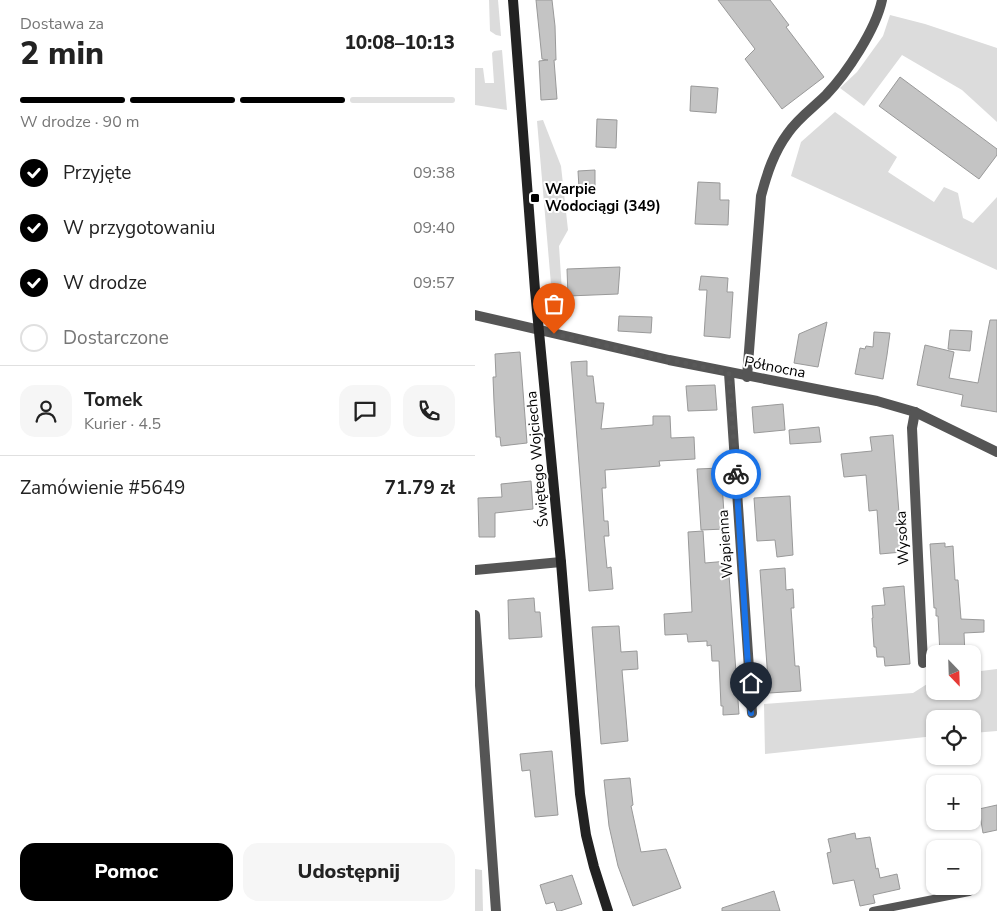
<!DOCTYPE html>
<html lang="pl">
<meta charset="utf-8">
<style>
body{margin:0;font-family:"Nunito Sans",sans-serif;background:#f6f6f6;color:#222;height:100vh;display:flex;flex-direction:column;font-size:19px;white-space:nowrap}
*{box-sizing:border-box;margin:0}
p{font-size:16px;color:#767676}
.icon{flex:none;width:28px;height:28px;fill:none;stroke:currentColor;stroke-width:2;stroke-linecap:round;stroke-linejoin:round}
.map{position:relative;flex:1;overflow:hidden}
.details{display:flex;flex-direction:column;background:#fff;width:475px}
.details>*{flex:none}
.needle{width:32px;rotate:157deg}
.tools{position:absolute;left:451px;top:645px;display:grid;gap:10px}
.tools a{display:grid;place-items:center;width:55px;height:55px;border-radius:10px;background:#fff;box-shadow:0 1px 4px #0004;font-size:25px}
.pin{position:absolute;display:grid;place-items:center;width:42px;height:42px;color:#fff;margin:-51px -21px;border-radius:50% 50% 50% 0;rotate:-45deg;box-shadow:0 0 5px #0007}
.pin .icon{rotate:45deg}
.courier{position:absolute;display:grid;place-items:center;width:50px;height:50px;margin:-25px;border:4px solid #1a73e8;border-radius:50%;background:#fff;color:#222;box-shadow:0 1px 6px #0007}
.summary em{font-style:normal;font-weight:800}
.summary div{display:flex;flex-direction:column-reverse}
.summary{display:flex;align-items:center;justify-content:space-between;height:85px;padding:0 20px}
h1{font-size:32px;font-weight:800;line-height:38px}
.bar{display:grid;grid-template-columns:repeat(4,1fr);gap:8px 5px;align-content:center;height:60px;padding:0 20px}
.bar i{height:6px;border-radius:4px;background:#e0e0e0}
.bar .on{background:#000}
.bar p{grid-column:span 4}
.line{display:flex;align-items:center;gap:12px;padding:0 20px;border-top:1px solid #e0e0e0}
.line div{flex:1}
.round{display:grid;place-items:center;flex:none;width:52px;height:52px;border-radius:15px;background:#f6f6f6}
ol{padding:0 20px;list-style:none}
li{display:flex;align-items:center;gap:15px;height:55px}
li p{margin-inline-start:auto}
li .icon{padding:5px;border-radius:50%;background:#000;color:#fff;stroke-width:4}
li:last-child{color:#767676}
li i{width:28px;height:28px;border:2px solid #e0e0e0;border-radius:50%}
.primary-button{display:flex;gap:10px;margin-top:auto;padding:10px 20px}
.primary-button a{flex:1;height:58px;border-radius:15px;background:#000;color:#fff;font-size:20px;font-weight:800;line-height:58px;text-align:center}
.primary-button a+a{background:#f6f6f6;color:#222}
main{display:flex;flex:1;min-height:0}
.map>svg:first-child{display:block}
.green{fill:#dcdcdc}
.building{fill:#c4c4c4;stroke:#999}
.lines{fill:none;stroke-linecap:round;stroke-linejoin:round}
.lane{stroke:#555;stroke-width:8}
.street{stroke:#555;stroke-width:10}
.secondary{stroke:#222;stroke-width:10}
.done{stroke:#595959;stroke-width:5;stroke-dasharray:0 9}
.route{stroke:#1a73e8;stroke-width:6}
.poi-dot{fill:#000;stroke:#fff;stroke-width:2}
.labels{text-anchor:middle;stroke-width:4;stroke-linejoin:round;paint-order:stroke}
.poi-label{font-size:15px;font-weight:bold;fill:#000;stroke:#fff;text-anchor:start}
.street-label{font-size:15px;fill:#000;stroke:#fff}
</style>
<main>
<section class="details">
<div class="summary"><div><h1>2 min</h1><p>Dostawa za</p></div><em>10:08–10:13</em></div>
<div class="bar"><i class="on"></i><i class="on"></i><i class="on"></i><i></i><p>W drodze · 90 m</p></div>
<ol>
<li><svg class="icon" aria-label="check" viewBox="0 0 24 24"><path d="M5 12l5 5 9-10"/></svg>Przyjęte<p>09:38</p></li>
<li><svg class="icon" aria-label="check" viewBox="0 0 24 24"><path d="M5 12l5 5 9-10"/></svg>W przygotowaniu<p>09:40</p></li>
<li><svg class="icon" aria-label="check" viewBox="0 0 24 24"><path d="M5 12l5 5 9-10"/></svg>W drodze<p>09:57</p></li>
<li><i></i>Dostarczone</li>
</ol>
<div class="line" style="height:90px"><a class="round"><svg class="icon" aria-label="person" viewBox="0 0 24 24"><circle cx="12" cy="8" r="4"/><path d="M4 21q1-7 8-7t8 7"/></svg></a><div><b>Tomek</b><p>Kurier · 4.5</p></div><a class="round"><svg class="icon" aria-label="chat" viewBox="0 0 24 24"><path d="M4 5h16v11H9l-5 4z"/></svg></a><a class="round"><svg class="icon" aria-label="phone" viewBox="0 0 24 24"><path d="M5 4h4l2 5-3 2q2 4 5 5l2-3 5 2v4C11 20 4 13 5 4z"/></svg></a></div>
<div class="line" style="height:65px"><div>Zamówienie #5649</div><b>71.79 zł</b></div>
<div class="primary-button"><a>Pomoc</a><a>Udostępnij</a></div>
</section>
<div class="map">
<svg width="522" height="911" viewBox="0 0 522 911">
<rect width="100%" height="100%" fill="#fff"/>
<g class="green">
<path d="M14,0H23L26,36L21,35L15,31Z"/>
<path d="M415,15L450,24L522,48V122L487,90L427,55L389,106L365,88L382,72L408,36Z"/>
<path d="M27,50L32,110L0,105V68H8L10,83H19L17,53L19,51Z"/>
<path d="M360,112L422,157L413,172L459,202L469,187L483,193L488,218L498,223L522,197V270L316,176L326,142Z"/>
<path d="M68,120L86,166L93,230L84,246L89,322C75,314 76,310 77,296L62,121Z"/>
<path d="M522,669V731L498,733V719H460V736L290,754L289,704L438,693L460,679V691H498V672Z"/>
<path d="M0,869L7,870L8,911H0Z"/>
</g>
<g class="building">
<path d="M61,0H77L80,26L81,60H79L82,99L66,100L64,61L73,60L67,59Z"/>
<path d="M243,0H295L314,25L311,27L349,77L307,109L270,59L280,49Z"/>
<path d="M425,77L522,149V155L504,179L404,106Z"/>
<path d="M216,86L243,88L241,113L215,111Z"/>
<path d="M122,119L142,120L141,148L121,147Z"/>
<path d="M120,170V187L104,188L103,171Z"/>
<path d="M223,182L245,183V200H254L253,225L220,224Z"/>
<path d="M145,267L143,294L93,296L92,269Z"/>
<path d="M226,276L253,278L252,292H258L255,338L229,336L232,290H224Z"/>
<path d="M144,316L177,317L176,333L143,331Z"/>
<path d="M515,320H522V412L486,406L488,395L442,385L450,345L479,352L474,378L503,383Z"/>
<path d="M352,322L343,367L319,363L324,334Z"/>
<path d="M475,330L497,331L495,351L473,349Z"/>
<path d="M399,332L415,333L412,355L408,379L380,374L385,348L390,349L391,346L398,347Z"/>
<path d="M45,352L52,443L26,446L25,437H21L19,402L18,377H21L20,354Z"/>
<path d="M112,361V376H118L121,403H129L126,429L178,425V416H195L196,438L219,437L220,459L184,461L185,466L130,470L131,488H127L129,521H133L134,536H129L132,568L136,567L138,589L114,591L96,362Z"/>
<path d="M240,385L242,410L213,411L211,386Z"/>
<path d="M308,404L310,430L279,433L277,407Z"/>
<path d="M344,427L346,442L315,444L314,430Z"/>
<path d="M418,435L427,552L405,554L402,510L394,511L391,475L369,477L366,454L397,451L395,437Z"/>
<path d="M246,468L250,529L226,530L222,469Z"/>
<path d="M56,481L58,509L20,513V537H4L3,498L27,497L26,484Z"/>
<path d="M315,496L318,555L302,557L300,540L282,541L279,498Z"/>
<path d="M228,531L230,563L253,561L264,714L248,715V706H246L244,661H237L236,645L232,646V641L213,642L212,634L190,635L189,614L217,612L213,532Z"/>
<path d="M470,543V547L478,546L480,580H483L486,619L509,620V632L489,633L490,654H465L463,616H461V608H459L455,544Z"/>
<path d="M310,568L311,590L318,589L319,608H316L320,666H324L326,691L294,693L285,570Z"/>
<path d="M429,586L435,664L410,666L409,657H402L401,647H399L397,618H398L397,606L410,605L408,588Z"/>
<path d="M59,598L60,612H65L67,637L34,639L33,600Z"/>
<path d="M144,626L146,652L162,651L163,669L147,670L153,741L126,744L117,627Z"/>
<path d="M77,751L83,815L60,817L55,770L47,771L45,754Z"/>
<path d="M155,778L158,805L156,806L166,852L191,849L206,888L158,906L143,866L134,826L129,780Z"/>
<path d="M522,805V830L508,833L504,809Z"/>
<path d="M380,833L381,839L395,837L401,869L403,868L405,878L422,874L425,889L398,895L400,903L385,906L379,880L358,884L352,853L356,852L353,839Z"/>
<path d="M97,875L107,904L85,911H82L79,902L71,904L65,885Z"/>
<path d="M299,891L305,911H247V908Z"/>
</g>
<g class="lines">
<path class="lane" d="M398,911L494,892"/>
<g class="street">
<path d="M0,315L194,360L402,401L440,412L522,452"/>
<path d="M254,373L277,713"/>
<path d="M272,377L286,196C292,173 299,152 313,133C323,118 339,107 351,95C372,73 401,29 407,0"/>
<path d="M440,412L437,428L448,663"/>
<path d="M0,570L86,562"/>
<path d="M0,615L21,911"/>
</g>
<path class="secondary" d="M38,0L60,290L86,562L105,794L111,835L119,867L133,911"/>
</g>
<g class="lines">
<path class="done" d="M79,334L254,373L261,474"/>
<path class="route" d="M261,474L276,713"/>
</g>
<rect class="poi-dot" x="55" y="193" width="10" height="10" rx="2.5"/>
<g class="labels">
<g class="poi-label">
<text x="70" y="194">Warpie<tspan x="70" dy="17">Wodociągi (349)</tspan></text>
</g>
<g class="street-label">
<text transform="translate(300 367) rotate(11)" y="5">Północna</text>
<text transform="translate(62 459) rotate(-95)" y="5">Świętego Wojciecha</text>
<text transform="translate(427 538) rotate(-93)" y="5">Wysoka</text>
<text transform="translate(250 544) rotate(-94)" y="5">Wapienna</text>
</g>
</g>
</svg>
<div class="tools">
<a><svg class="needle" viewBox="-14 -14 28 28"><path d="M0-13l5 13h-10z" fill="#e53935"/><path d="M0 13l5-13h-10z" fill="#767676"/></svg></a>
<a><svg class="icon" aria-label="locate" viewBox="0 0 24 24"><circle cx="12" cy="12" r="6"/><path d="M12 2v4M12 18v4M2 12h4M18 12h4"/></svg></a>
<a>+</a>
<a>−</a>
</div>
<div class="pin" style="left:79px;top:334px;background:#ea580c"><svg class="icon" aria-label="bag" viewBox="0 0 24 24"><path d="M5 8h14l-1 12H6zM9 8a3 3 0 0 1 6 0"/></svg></div>
<div class="pin" style="left:276px;top:713px;background:#1f2937"><svg class="icon" aria-label="home" viewBox="0 0 24 24"><path d="M3 11l9-7 9 7M6 9v11h12V9"/></svg></div>
<div class="courier" style="left:261px;top:474px"><svg class="icon" aria-label="bike" viewBox="0 0 24 24"><circle cx="6" cy="16" r="4"/><circle cx="18" cy="16" r="4"/><path d="M6 16l4-8h5l3 8M10 8l3 8H6M13 5h3"/></svg></div>
</div>
</main>
